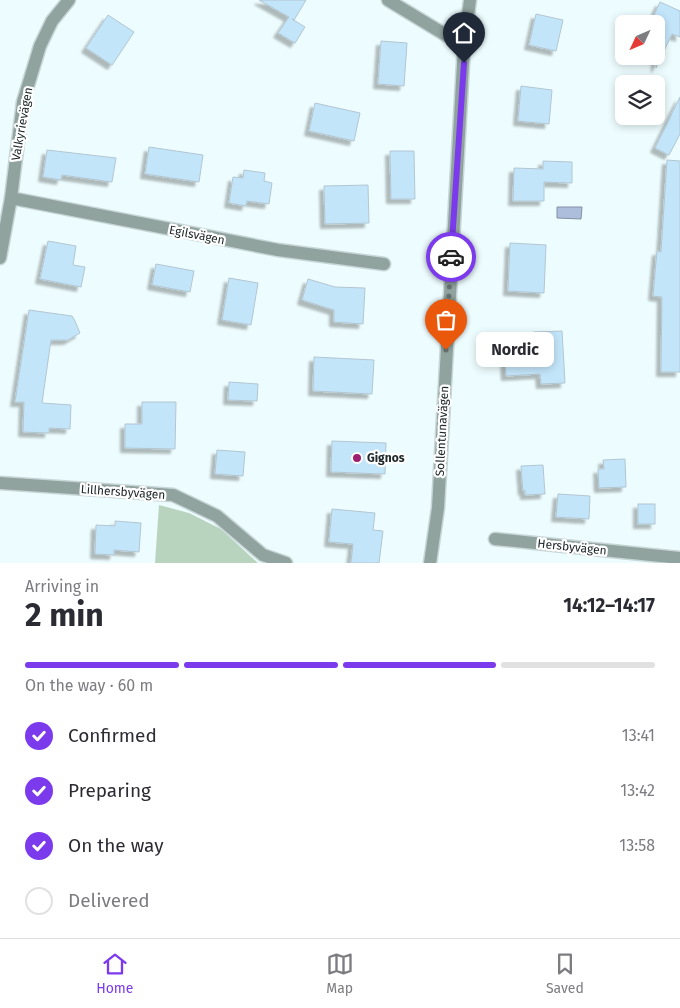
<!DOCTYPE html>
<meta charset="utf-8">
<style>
body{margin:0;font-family:"Fira Sans",sans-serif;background:#f7f7f7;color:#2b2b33;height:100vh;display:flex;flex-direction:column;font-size:19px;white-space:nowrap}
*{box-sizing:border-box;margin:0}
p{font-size:16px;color:#7c7c81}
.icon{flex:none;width:28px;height:28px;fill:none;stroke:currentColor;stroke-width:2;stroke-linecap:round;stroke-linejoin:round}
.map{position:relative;height:563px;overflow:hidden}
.side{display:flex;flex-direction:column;background:#fff;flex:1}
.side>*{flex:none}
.needle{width:32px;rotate:226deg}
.buttons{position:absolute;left:615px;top:15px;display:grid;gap:10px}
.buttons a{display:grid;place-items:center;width:50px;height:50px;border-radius:8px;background:#fff;box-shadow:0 2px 8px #0003;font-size:25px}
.pin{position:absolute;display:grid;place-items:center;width:42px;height:42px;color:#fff;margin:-51px -21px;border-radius:50% 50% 50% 0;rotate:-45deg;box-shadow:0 0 5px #0007}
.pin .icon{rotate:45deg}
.courier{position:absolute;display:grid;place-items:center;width:50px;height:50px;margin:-25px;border:4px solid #7c3aed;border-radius:50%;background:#fff;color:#222;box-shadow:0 1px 6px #0007}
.bubble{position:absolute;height:35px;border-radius:8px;background:#fff;box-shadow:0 2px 8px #0003;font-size:16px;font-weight:700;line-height:35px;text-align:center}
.summary em{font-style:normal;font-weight:700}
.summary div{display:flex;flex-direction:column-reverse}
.summary{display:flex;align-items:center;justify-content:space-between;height:85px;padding:0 25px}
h1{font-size:32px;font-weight:700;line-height:38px}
.bar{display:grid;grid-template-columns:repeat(4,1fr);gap:8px 5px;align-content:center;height:60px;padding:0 25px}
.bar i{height:6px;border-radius:4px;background:#e1e1e2}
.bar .on{background:#7c3aed}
.bar p{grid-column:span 4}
ol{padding:0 25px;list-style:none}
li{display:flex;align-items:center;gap:15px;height:55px}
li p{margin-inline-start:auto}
li .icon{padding:5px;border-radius:50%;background:#7c3aed;color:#fff;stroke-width:4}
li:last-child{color:#7c7c81}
li i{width:28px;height:28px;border:2px solid #e1e1e2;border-radius:50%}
.dock{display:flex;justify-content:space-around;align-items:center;height:70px;border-top:1px solid #e1e1e2;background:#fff;font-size:14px;color:#7c7c81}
.dock a{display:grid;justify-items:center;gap:2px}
.dock .on{color:#7c3aed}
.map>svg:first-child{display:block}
.green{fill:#b9d4be}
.water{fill:#adbedc;stroke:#8391a7}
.building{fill:#c3e5fa;stroke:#b2c6d2;filter:url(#shadow)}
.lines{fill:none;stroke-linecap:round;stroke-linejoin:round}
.minor-casing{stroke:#c8d6d8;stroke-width:15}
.tertiary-casing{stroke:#c8d6d8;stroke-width:15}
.minor{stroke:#91a39e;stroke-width:12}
.tertiary{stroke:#91a39e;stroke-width:12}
.done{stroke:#687375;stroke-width:5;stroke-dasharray:0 9}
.route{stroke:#7c3aed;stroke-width:6}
.poi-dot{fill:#9e1e71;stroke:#fff;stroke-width:2}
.labels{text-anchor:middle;stroke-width:4.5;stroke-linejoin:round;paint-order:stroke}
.street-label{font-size:12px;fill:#20292b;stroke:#fff}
.poi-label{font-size:12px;font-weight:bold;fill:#20292b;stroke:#fff;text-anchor:start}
</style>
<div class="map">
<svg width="680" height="563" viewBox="0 0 680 563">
<defs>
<filter id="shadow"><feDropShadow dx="-4.5" dy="4.5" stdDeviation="1" flood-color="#0004"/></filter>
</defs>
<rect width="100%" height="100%" fill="#edfcfe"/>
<path class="green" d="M159,505L189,513L221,529L258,563H155Z"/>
<path class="water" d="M557,207H582L581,219L557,218Z"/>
<g class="building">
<path d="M259,0H306L294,20L292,19L305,27L295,43L278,33L289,17Z"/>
<path d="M660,2L680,11V37L672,34L656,68V24H650Z"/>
<path d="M536,14L563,20L556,51L529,45Z"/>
<path d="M108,15L134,32L112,65L86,48Z"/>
<path d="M381,41L407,43L404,86L378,84Z"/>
<path d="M521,86L552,90L549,124L518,121Z"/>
<path d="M680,97V134L669,155L655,148Z"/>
<path d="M315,103L360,113L354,141L309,131Z"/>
<path d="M149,147L203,155L199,182L145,174Z"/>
<path d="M47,150L116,158L112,182L62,175L61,180L43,177Z"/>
<path d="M390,151H414L415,199H391Z"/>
<path d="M667,160L680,161V372H661L662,297L653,296L657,251L661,252Z"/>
<path d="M543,161L572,162V183L544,182V201H513L514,168L543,169Z"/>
<path d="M244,170L265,173L264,181L272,183L269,204L247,201L246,206L229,203L233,177L243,178Z"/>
<path d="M368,185L369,223L325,224L324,186Z"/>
<path d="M48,241L76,246L73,265L85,267L81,287L40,279Z"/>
<path d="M510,243L546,245L544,293L508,291Z"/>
<path d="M156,264L194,271L190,292L152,285Z"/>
<path d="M229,278L258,283L251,325L222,320Z"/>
<path d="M308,279L335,287L365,288L363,324L334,322V310L302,300Z"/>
<path d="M29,310L72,316L75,321L80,333L68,340H51L42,403L71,405L70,429L49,428V433L23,432L24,402H15Z"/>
<path d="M562,331L565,383L541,384L540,374L506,376L504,339L533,338V332Z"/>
<path d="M314,357L374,360L372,394L313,391Z"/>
<path d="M229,382L258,384L257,401L228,400Z"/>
<path d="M142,402H176L175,449L125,448V424H142Z"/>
<path d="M332,441L386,443L385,474L331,472Z"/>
<path d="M217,450L245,452L243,476L215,474Z"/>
<path d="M625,459L626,487L599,488L598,469H604L603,460Z"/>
<path d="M543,465L545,494L525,495V490L523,491L521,466Z"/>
<path d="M558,494L590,496L589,519L556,517Z"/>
<rect x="638" y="504" width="17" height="20"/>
<path d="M332,509L375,513L373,530L383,531L379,563H351L353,544L329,542Z"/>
<path d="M115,521L141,523L139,552L114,550V555L95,554L96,525L115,526Z"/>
</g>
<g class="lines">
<g class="minor-casing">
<g id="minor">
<path d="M388,0L464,46"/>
<path d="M11,198L278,250L384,264"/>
<path d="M0,258L11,198L23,102L40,46L52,21L69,0"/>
<path d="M0,483L173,495L217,516L263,555L286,563"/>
<path d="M495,539L680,558"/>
</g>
</g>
<g class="tertiary-casing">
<path id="tertiary" d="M430,563L438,508L464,46L470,0"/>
</g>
<use href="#minor" class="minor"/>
<use href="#tertiary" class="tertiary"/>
</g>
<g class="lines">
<path class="done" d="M446,350L451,257"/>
<path class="route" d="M451,257L464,63"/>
</g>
<circle class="poi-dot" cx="357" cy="458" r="5"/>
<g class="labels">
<g class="street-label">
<text transform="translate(22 124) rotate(-80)" y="4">Valkyrievägen</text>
<text transform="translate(197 235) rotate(11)" y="4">Egilsvägen</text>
<text transform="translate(442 431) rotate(-87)" y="4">Sollentunavägen</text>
<text transform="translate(123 492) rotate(4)" y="4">Lillhersbyvägen</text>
<text transform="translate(572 547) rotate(6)" y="4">Hersbyvägen</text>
</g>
<g class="poi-label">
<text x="367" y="462">Gignos</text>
</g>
</g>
</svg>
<div class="buttons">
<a><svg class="needle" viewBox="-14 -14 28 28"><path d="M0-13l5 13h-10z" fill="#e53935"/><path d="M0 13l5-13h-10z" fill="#7c7c81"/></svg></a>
<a><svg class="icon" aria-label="layers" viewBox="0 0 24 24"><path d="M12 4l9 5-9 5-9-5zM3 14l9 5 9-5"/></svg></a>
</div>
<div class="pin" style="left:446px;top:350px;background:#ea580c"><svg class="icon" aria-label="bag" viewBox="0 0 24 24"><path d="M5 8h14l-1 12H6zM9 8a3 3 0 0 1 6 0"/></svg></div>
<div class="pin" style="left:464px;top:63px;background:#1f2937"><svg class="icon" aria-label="home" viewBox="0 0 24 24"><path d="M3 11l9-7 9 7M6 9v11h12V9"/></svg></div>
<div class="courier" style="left:451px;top:257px"><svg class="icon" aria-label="car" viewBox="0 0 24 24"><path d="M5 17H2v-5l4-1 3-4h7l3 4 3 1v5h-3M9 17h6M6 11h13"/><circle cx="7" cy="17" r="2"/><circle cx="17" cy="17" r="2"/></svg></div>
<div class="bubble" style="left:476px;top:332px;width:78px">Nordic</div>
</div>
<section class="side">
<div class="summary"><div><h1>2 min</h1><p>Arriving in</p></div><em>14:12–14:17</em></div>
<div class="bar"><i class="on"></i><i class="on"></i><i class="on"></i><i></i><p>On the way · 60 m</p></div>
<ol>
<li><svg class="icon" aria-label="check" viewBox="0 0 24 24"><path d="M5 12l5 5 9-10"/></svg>Confirmed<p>13:41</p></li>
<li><svg class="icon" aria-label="check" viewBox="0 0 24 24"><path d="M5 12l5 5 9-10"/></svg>Preparing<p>13:42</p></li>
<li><svg class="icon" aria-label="check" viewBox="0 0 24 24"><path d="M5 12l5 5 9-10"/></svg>On the way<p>13:58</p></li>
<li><i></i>Delivered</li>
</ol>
</section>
<nav class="dock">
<a class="on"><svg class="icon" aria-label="home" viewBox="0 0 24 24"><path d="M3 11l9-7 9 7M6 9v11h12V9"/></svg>Home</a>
<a><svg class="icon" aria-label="map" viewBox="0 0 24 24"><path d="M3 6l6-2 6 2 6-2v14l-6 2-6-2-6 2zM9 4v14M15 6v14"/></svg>Map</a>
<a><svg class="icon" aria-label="saved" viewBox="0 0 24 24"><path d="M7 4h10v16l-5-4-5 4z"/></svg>Saved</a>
</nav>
